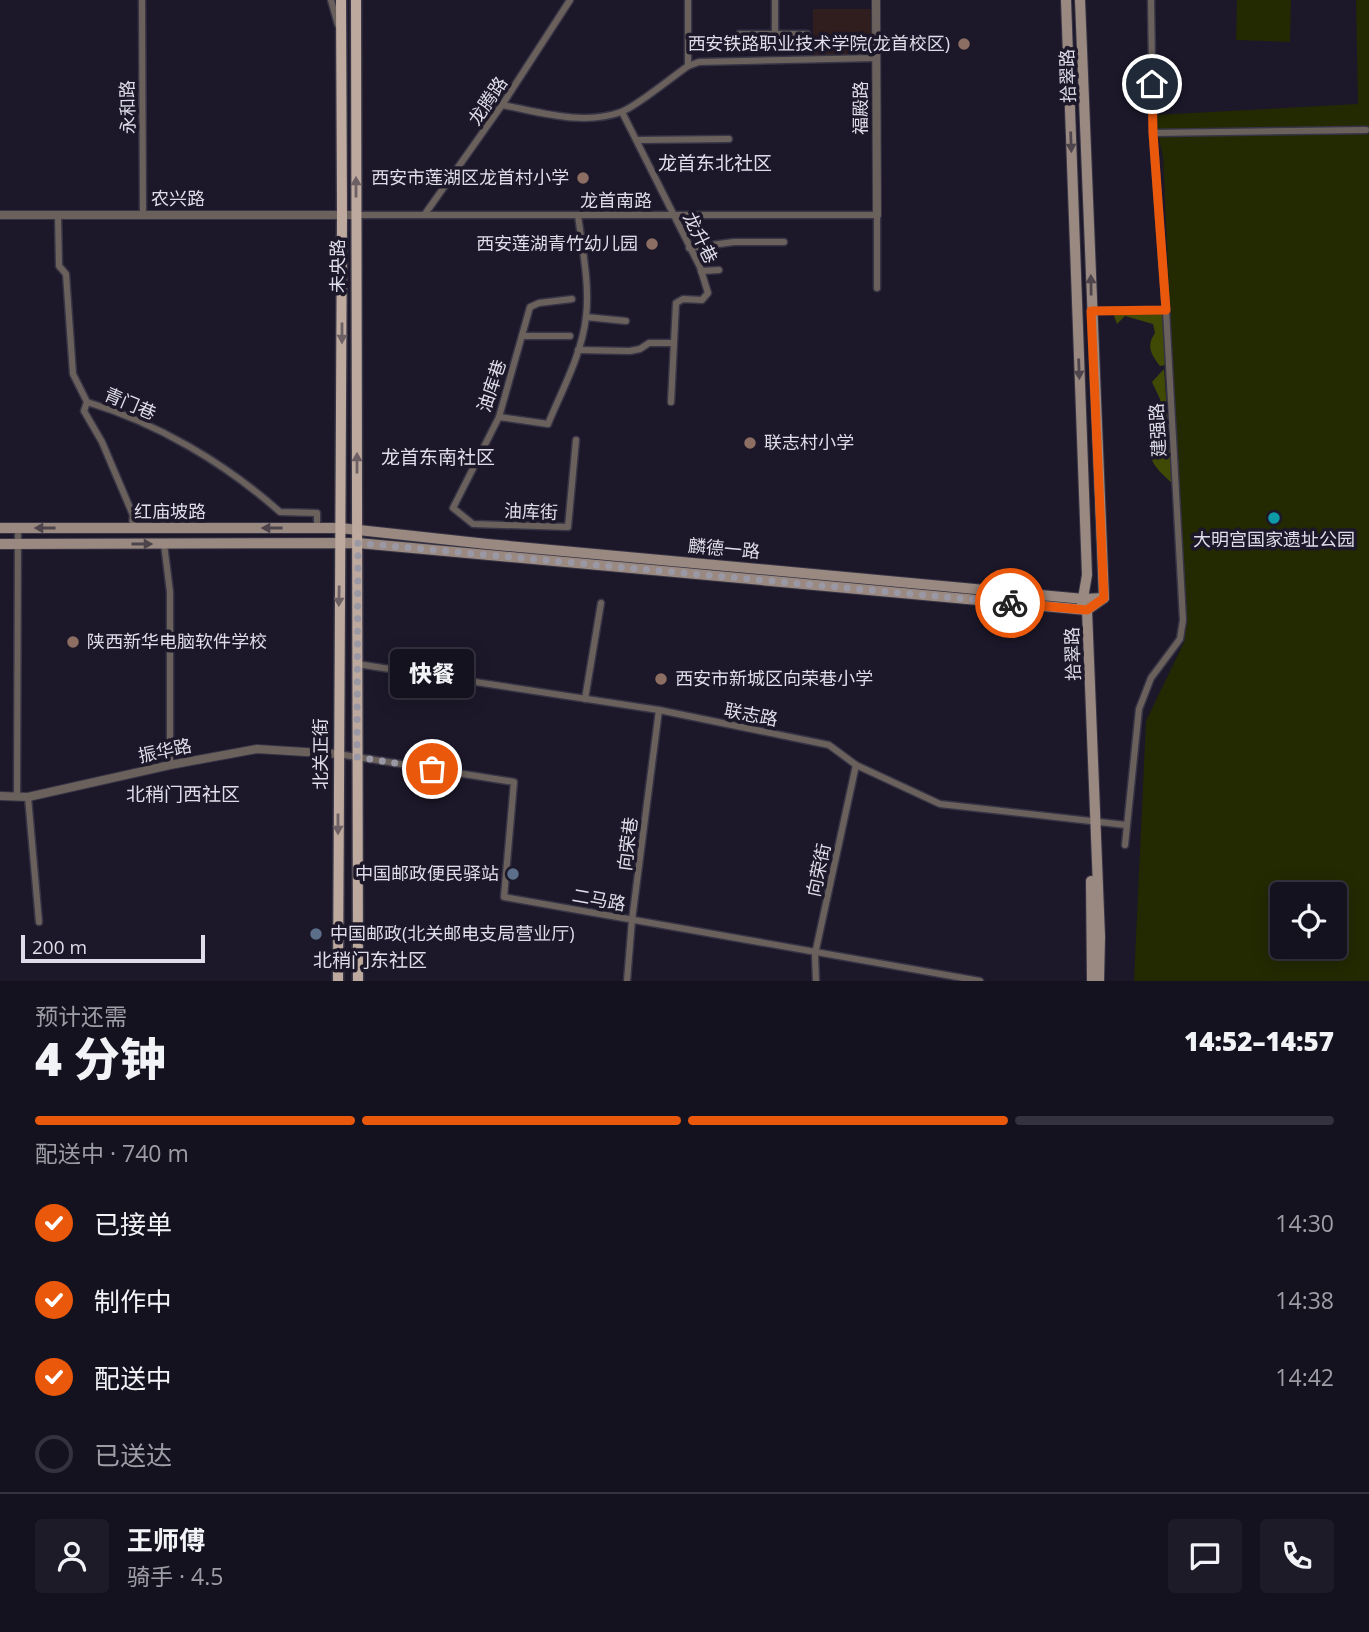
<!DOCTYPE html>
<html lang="zh">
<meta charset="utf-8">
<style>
body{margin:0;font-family:"Open Sans","Noto Sans SC",sans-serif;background:#1e1b29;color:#f1f3f6;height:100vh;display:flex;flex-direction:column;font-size:26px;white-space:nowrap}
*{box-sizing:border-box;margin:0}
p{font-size:23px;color:#9d9ea5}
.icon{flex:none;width:38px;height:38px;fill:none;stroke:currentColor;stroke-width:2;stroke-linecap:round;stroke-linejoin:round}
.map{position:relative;height:981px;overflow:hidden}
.drawer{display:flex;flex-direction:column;background:#151220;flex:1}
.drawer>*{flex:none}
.controls{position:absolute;left:1270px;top:882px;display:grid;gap:14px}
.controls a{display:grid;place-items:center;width:77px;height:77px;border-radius:7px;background:#151220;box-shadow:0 4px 18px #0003,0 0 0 2px #34323e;font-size:35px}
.scale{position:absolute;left:21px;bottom:18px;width:184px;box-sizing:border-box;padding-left:7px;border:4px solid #dfdde9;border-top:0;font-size:19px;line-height:24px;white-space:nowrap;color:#dfdde9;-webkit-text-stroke:5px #1c182a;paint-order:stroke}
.pin{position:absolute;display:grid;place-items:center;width:60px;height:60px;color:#fff;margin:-30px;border:4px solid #fff;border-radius:50%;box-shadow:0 2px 7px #0007}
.courier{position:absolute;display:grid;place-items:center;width:70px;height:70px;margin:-35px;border:5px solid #ea580c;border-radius:50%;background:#fff;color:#222;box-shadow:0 2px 9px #0007}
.bubble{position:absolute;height:49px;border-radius:7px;background:#151220;box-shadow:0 4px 18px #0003,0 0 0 2px #34323e;font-size:23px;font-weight:800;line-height:49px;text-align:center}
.overview em{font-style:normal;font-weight:800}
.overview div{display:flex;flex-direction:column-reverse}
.overview{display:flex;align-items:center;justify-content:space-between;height:119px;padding:0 35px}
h1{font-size:46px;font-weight:800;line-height:52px}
.bar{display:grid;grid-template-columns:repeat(4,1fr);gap:10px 7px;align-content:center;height:84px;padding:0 35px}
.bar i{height:9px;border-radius:5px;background:#34323e}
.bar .selected{background:#ea580c}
.bar p{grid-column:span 4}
.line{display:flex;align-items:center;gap:18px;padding:0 35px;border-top:2px solid #34323e}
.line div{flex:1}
.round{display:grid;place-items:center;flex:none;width:74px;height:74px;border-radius:7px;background:#1e1b29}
ol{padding:0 35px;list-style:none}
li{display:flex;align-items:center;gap:21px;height:77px}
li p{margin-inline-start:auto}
li .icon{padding:7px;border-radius:50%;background:#ea580c;color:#fff;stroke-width:4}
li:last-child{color:#9d9ea5}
li i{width:38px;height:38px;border:4px solid #34323e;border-radius:50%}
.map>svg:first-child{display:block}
.commercial{fill:#301d1d}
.green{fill:#232901;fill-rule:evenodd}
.forest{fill:#414a04}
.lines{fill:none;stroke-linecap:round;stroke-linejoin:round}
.minor-casing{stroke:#373445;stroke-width:9}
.tertiary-casing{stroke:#373445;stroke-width:10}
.secondary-casing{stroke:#373445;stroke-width:12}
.primary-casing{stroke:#373445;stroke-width:13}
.minor{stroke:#6b615c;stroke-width:6}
.tertiary{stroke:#6b615c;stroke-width:8}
.secondary{stroke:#998980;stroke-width:10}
.primary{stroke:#bda99d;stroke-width:10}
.oneway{fill:#4e454c}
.oneway2{fill:#6c6064}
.done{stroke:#9b98a6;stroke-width:7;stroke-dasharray:0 12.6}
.route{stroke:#ea580c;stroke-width:9}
.education-dot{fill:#8d6e63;stroke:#1c182a;stroke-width:2.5}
.culture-dot{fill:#0f9aa8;stroke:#1c182a;stroke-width:2.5}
.service-dot{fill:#5c6f8a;stroke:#1c182a;stroke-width:2.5}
.labels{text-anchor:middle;stroke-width:7;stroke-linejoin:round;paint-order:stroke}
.poi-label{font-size:18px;fill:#dfdde9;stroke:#1c182a;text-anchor:end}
.street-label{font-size:18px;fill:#dfdde9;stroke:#1c182a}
.neighbourhood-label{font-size:19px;fill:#dfdde9;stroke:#1c182a}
</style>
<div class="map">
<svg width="1369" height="981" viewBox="0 0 1369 981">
<rect width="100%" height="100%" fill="#1c182a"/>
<path class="commercial" d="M813,9H871L873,57H813Z"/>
<g class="green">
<path d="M1237,0H1291L1290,42L1236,40Z"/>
<path d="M1356,0H1369V981H1134L1146,721L1185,640L1163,157L1154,115L1358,104ZM1283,894H1335V947H1283Z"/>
</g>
<g class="forest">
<path d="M1163,312L1165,365L1160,366C1151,354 1146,346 1155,333L1153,324L1125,316L1117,324L1113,313Z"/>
<path d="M1164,369L1172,483C1158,470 1149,463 1149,443L1163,428L1160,399L1152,382Z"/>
</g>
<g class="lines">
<g class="minor-casing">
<g id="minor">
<path d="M142,0L143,214"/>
<path d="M331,0L338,25"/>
<path d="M739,34H807"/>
<path d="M775,34V0"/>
<path d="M688,66V0"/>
<path d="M502,105C540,112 583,126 621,112C636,107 672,77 688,66L699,62L876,58"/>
<path d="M622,112L700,267L708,293L702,300L683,299L676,303L671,402"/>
<path d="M1153,133L1366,130"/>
<path d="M637,140L729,139"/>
<path d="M425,214L502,105L570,0"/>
<path d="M58,215L59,266L66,274L73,374L87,402C157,423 225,463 280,512L317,513V528"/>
<path d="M356,215H877V288"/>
<path d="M689,248L734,242H784"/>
<path d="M701,271L719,270"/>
<path d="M572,299L539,303L530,307L499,417L453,508L473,524L568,527L576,440"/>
<path d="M1091,311L1166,310"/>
<path d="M586,317L626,321"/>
<path d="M522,336H570"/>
<path d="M578,350L630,351L640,349L649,343H673"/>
<path d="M87,402L84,411L102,442L133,515L132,528"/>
<path d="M499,417L548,424C562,390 582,354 586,317C590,284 582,248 578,215"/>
<path d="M164,544L170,592V765"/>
<path d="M357,664L659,710L829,745L856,765L940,804L1126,825"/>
<path d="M585,699L601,603"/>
<path d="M338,754L514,782L504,897L980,981"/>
<path d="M17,797L18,528"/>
<path d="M28,797L39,922"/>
<path d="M1125,845L1139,709L1151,678L1180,639L1183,620L1166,310L1153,133L1151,0"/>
<path d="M627,981L632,920L659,710"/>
<path d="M816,981L815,954L856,765"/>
</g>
</g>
<g class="tertiary-casing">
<g id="tertiary">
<path d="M876,0L877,215"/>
<path d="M0,215H356"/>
<path d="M0,796L28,797L170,765L257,749L338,754"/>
</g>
</g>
<g class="secondary-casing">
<g id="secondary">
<path d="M1066,0L1087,575L1082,604"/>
<path d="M1080,0L1104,598L1087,610L1100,937L1099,981"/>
<path d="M0,528H340L487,544L1084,599L1104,598"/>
<path d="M0,544L358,543L1087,610"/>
<path d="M1091,881L1092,981"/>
</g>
</g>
<g class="primary-casing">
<g id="primary">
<path d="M356,0L358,981"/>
<path d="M338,981L342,214L341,0"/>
</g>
</g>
<use href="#minor" class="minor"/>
<use href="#tertiary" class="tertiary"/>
<use href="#secondary" class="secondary"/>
<use href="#primary" class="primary"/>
</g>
<defs><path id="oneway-solid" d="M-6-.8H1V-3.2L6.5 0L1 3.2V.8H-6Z" transform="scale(1.75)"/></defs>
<g class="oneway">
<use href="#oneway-solid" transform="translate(1071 142) rotate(88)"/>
<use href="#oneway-solid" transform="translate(1091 285) rotate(-91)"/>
<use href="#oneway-solid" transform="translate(1079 369) rotate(88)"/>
<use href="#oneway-solid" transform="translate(45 528) rotate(180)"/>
<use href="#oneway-solid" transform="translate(272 528) rotate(180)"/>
<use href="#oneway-solid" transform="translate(142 544)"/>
</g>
<g class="oneway2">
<use href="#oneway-solid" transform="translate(356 187) rotate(-90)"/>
<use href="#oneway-solid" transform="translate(342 333) rotate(90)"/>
<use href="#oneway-solid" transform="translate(357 463) rotate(-90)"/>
<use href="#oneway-solid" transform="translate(339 596) rotate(91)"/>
<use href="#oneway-solid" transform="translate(338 824) rotate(90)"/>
</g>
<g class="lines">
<path class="done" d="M432,769L357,757L358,543L1010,603"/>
<path class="route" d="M1010,603L1087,610L1104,598L1091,311L1166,310L1153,133L1152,84"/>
</g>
<g class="education-dot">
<circle cx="964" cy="44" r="7"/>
<circle cx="583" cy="178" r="7"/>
<circle cx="652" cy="244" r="7"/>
<circle cx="750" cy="443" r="7"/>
<circle cx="73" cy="642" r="7"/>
<circle cx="661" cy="679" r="7"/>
</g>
<circle class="culture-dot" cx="1274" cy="518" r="7"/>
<g class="service-dot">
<circle cx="513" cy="874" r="7"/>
<circle cx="316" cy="934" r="7"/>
</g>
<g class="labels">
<g class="poi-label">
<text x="950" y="50">西安铁路职业技术学院(龙首校区)</text>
<text x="569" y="184">西安市莲湖区龙首村小学</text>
<text x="638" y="250">西安莲湖青竹幼儿园</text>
<text x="764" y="449" text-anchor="start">联志村小学</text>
<text x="1274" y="546" text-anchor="middle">大明宫国家遗址公园</text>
<text x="87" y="648" text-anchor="start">陕西新华电脑软件学校</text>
<text x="675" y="685" text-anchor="start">西安市新城区向荣巷小学</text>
<text x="499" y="880">中国邮政便民驿站</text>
<text x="330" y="940" text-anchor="start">中国邮政(北关邮电支局营业厅)</text>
</g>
<g class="street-label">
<text transform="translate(1068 76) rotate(-92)" y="6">拾翠路</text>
<text transform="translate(488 101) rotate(-56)" y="6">龙腾路</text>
<text transform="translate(128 107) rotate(-91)" y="6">永和路</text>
<text transform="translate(861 108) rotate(-90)" y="6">福殿路</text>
<text x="178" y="205">农兴路</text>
<text x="616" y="207">龙首南路</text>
<text transform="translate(700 238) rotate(64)" y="6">龙升巷</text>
<text transform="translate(338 266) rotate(-90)" y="6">未央路</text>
<text transform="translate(492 386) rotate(-72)" y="6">油库巷</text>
<text transform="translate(130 404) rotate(23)" y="6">青门巷</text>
<text transform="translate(1158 430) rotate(-93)" y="6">建强路</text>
<text x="170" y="518">红庙坡路</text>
<text transform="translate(531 512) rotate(2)" y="6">油库街</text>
<text transform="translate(724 549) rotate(5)" y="6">麟德一路</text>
<text transform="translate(1073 654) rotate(-92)" y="6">拾翠路</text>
<text transform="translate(751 715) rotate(11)" y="6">联志路</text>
<text transform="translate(165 751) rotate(-12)" y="6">振华路</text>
<text transform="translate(321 754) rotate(-90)" y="6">北关正街</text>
<text transform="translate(628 844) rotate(-83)" y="6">向荣巷</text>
<text transform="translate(819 870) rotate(-78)" y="6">向荣街</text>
<text transform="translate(599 900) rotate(10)" y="6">二马路</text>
</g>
<g class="neighbourhood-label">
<text x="715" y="170">龙首东北社区</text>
<text x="438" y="464">龙首东南社区</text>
<text x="183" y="801">北稍门西社区</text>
<text x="370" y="967">北稍门东社区</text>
</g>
</g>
</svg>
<div class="controls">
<a><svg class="icon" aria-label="locate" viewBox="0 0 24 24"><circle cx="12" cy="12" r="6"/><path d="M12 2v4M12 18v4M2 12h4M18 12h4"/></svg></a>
</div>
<div class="scale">200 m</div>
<div class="pin" style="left:432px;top:769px;background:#ea580c"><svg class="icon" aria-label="bag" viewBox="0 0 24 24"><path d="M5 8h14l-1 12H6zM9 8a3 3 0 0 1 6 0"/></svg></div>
<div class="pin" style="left:1152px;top:84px;background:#1f2937"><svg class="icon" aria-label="home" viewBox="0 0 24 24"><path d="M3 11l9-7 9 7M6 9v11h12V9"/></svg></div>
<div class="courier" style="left:1010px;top:603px"><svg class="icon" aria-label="bike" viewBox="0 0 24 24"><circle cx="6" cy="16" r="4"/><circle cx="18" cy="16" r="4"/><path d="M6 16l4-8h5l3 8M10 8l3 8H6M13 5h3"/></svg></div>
<div class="bubble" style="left:390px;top:649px;width:84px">快餐</div>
</div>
<section class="drawer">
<div class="overview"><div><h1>4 分钟</h1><p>预计还需</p></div><em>14:52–14:57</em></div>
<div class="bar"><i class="selected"></i><i class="selected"></i><i class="selected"></i><i></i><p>配送中 · 740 m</p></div>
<ol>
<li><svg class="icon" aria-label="check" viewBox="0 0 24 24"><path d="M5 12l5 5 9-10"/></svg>已接单<p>14:30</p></li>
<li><svg class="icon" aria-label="check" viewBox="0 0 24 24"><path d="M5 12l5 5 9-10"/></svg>制作中<p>14:38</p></li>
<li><svg class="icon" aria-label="check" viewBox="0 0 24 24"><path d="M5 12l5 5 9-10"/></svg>配送中<p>14:42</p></li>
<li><i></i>已送达</li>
</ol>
<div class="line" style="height:126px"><a class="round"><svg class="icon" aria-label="person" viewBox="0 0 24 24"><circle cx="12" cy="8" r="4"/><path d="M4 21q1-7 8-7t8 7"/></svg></a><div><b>王师傅</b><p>骑手 · 4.5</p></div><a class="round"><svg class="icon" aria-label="chat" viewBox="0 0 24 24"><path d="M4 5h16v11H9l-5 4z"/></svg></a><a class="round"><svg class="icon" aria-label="phone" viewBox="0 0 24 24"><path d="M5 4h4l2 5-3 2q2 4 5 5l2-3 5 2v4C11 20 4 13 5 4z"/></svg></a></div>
</section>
